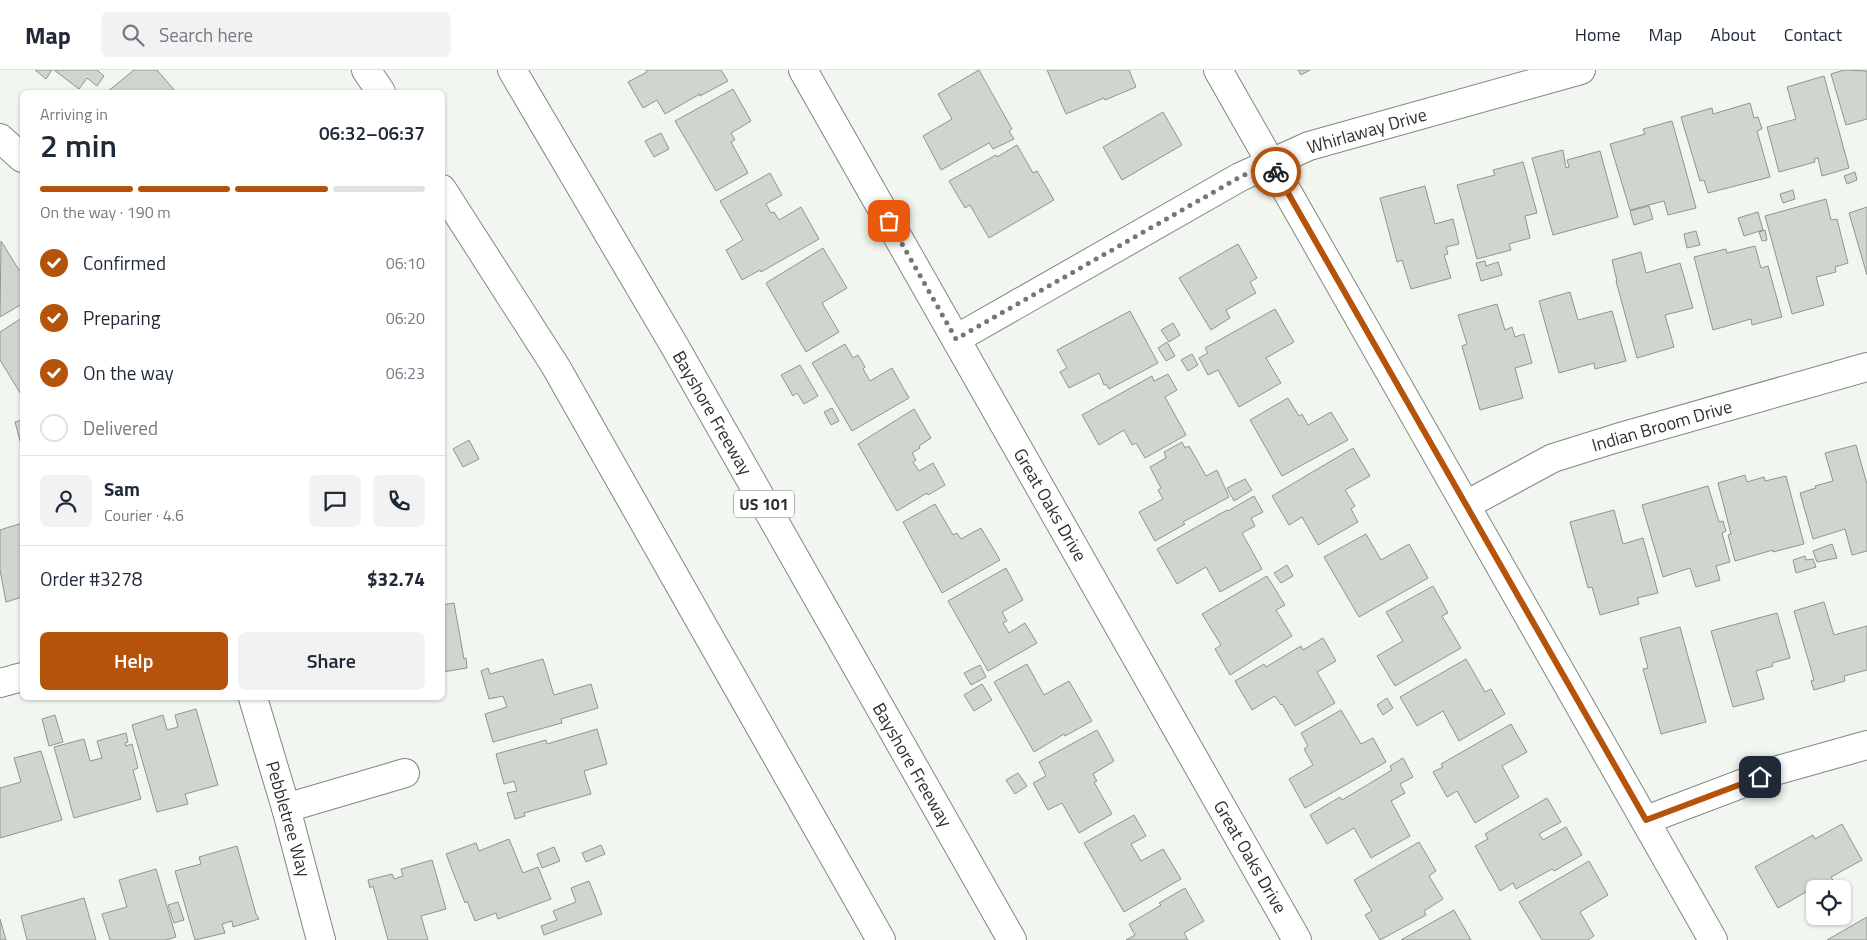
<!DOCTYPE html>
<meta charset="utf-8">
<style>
body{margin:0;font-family:"Titillium Web",sans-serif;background:#f2f2f3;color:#1f2937;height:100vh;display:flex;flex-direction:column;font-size:19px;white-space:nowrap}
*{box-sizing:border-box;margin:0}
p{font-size:16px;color:#747a83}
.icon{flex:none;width:28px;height:28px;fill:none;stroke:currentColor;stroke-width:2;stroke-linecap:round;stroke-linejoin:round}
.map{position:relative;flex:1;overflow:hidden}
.drawer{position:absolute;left:20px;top:20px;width:425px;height:610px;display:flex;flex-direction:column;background:#fff;border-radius:8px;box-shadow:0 1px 4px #0004}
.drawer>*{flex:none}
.fabs{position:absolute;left:1806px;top:810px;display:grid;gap:10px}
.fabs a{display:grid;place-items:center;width:45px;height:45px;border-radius:8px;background:#fff;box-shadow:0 1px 4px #0004;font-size:25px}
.pin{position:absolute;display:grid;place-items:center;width:42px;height:42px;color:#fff;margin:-21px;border-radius:10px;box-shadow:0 2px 8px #0006}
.courier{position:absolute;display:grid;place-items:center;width:50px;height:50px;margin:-25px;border:4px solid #b45309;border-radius:50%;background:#fff;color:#222;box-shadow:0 1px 6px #0007}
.summary em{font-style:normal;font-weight:600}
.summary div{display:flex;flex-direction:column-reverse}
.summary{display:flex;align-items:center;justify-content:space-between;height:85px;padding:0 20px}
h1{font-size:32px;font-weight:600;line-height:38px}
.bar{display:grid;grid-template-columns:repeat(4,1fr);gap:8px 5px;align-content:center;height:60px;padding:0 20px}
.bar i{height:6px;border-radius:4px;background:#e0e1e3}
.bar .active{background:#b45309}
.bar p{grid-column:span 4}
.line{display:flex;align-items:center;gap:12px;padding:0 20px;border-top:1px solid #e0e1e3}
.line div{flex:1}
.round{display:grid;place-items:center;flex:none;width:52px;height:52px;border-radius:8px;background:#f2f2f3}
ol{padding:0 20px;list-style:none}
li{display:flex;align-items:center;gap:15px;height:55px}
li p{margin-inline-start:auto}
li .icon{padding:5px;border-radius:50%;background:#b45309;color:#fff;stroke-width:4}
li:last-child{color:#747a83}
li i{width:28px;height:28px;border:2px solid #e0e1e3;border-radius:50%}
.action{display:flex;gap:10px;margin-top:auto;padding:10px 20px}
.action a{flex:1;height:58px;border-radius:8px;background:#b45309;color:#fff;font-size:20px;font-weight:600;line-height:58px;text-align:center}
.action a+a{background:#f2f2f3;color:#1f2937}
header{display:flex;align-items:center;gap:30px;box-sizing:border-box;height:70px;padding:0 25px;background:#fff;border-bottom:1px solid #e0e1e3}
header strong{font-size:24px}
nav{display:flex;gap:28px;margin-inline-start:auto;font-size:18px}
.search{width:350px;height:45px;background:#f2f2f3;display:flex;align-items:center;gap:12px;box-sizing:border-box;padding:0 18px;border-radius:8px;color:#747a83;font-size:19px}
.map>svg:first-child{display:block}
.building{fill:#d0d5cf;stroke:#90958f}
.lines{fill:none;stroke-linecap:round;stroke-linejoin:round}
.street-casing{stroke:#818680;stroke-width:30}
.highway-casing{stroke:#818680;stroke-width:30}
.street{stroke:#fff;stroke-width:28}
.highway{stroke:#fff;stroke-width:28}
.done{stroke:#747773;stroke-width:5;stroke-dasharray:0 9}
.route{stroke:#b45309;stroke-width:6}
.labels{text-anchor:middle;stroke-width:5;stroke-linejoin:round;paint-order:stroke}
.shield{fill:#fff;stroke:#6e706e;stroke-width:1}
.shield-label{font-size:16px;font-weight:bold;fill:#303230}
.street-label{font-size:18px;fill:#303230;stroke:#fff}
</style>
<header>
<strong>Map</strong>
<div class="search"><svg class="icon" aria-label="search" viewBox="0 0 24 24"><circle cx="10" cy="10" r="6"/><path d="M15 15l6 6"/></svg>Search here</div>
<nav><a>Home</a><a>Map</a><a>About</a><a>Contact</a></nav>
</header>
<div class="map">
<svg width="1867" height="870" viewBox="0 0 1867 870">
<rect width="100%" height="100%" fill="#f1f7f0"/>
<g class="building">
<path d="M35,0H52L46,9Z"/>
<path d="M54,0H97L104,6L97,16L87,8L79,19Z"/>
<path d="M134,0H157L176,22H107Z"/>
<path d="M646,0H721L728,11L700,26V24L665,44L657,30L643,38L628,12L647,2Z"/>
<path d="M979,0L1012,59L1009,61L1014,69L993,79L989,73L941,100L923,66L952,49L938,24Z"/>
<path d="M1047,0H1129L1136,17L1105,30L1104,28L1066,44Z"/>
<path d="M1298,0H1310L1301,5Z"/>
<path d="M1844,0L1867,1V49L1846,55L1831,4Z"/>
<path d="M1824,6L1849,98L1822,106L1818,88L1814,89L1815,92L1779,102L1767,57L1796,49L1787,17Z"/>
<path d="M733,19L751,51L731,63L735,70L731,72L748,103L716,121L675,51Z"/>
<path d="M1750,33L1754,48L1758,47L1762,59L1757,61L1770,107L1708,123L1704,110L1700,111L1681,47L1712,38L1713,44Z"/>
<path d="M1163,42L1182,75L1122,110L1103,77Z"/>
<path d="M1672,51L1696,138L1668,145L1664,131L1630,140L1610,74L1645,64L1643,59Z"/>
<path d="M661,63L669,79L654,87L645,71Z"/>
<path d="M1017,75L1033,103L1037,101L1054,130L989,168L970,135L965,138L949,111L996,85L997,87Z"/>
<path d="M1563,80L1566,98L1569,97L1567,90L1600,81L1618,147L1553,165L1532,88Z"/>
<path d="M1523,92L1537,143L1525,146L1530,168L1509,174L1511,180L1477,189L1457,115L1495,105L1493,100Z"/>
<path d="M1855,102L1857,110L1847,114L1844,106Z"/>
<path d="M770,103L782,125L766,134L771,143L774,142L779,150L801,137L819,169L761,202L760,200L742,210L726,180L743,170L720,131Z"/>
<path d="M1425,116L1435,154L1453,149L1459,174L1446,177L1448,184L1444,185L1451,208L1411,219L1402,190L1397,192L1380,128Z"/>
<path d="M1793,120L1795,129L1783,133L1780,124Z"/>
<path d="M1826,129L1831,150L1837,149L1848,193L1835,197L1836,202L1816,207L1824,235L1792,244L1765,146Z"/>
<path d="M1649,136L1653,149L1634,155L1630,141Z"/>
<path d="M1867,137V205L1849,143Z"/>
<path d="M1758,142L1763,160L1744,166L1738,148Z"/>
<path d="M1765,160L1767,170L1762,171L1759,162Z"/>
<path d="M1696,161L1700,175L1687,178L1684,164Z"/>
<path d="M1,171L19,200L22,198V234L0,247Z"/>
<path d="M1238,174L1257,208L1250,212L1256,223L1226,240L1230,248L1211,260L1179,208Z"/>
<path d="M1755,176L1761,198L1768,196L1782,247L1752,255L1751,249L1713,260L1694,187L1726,179L1727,183Z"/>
<path d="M823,178L847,218L822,233L839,262L806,282L766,213Z"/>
<path d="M1641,182L1646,203L1680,193L1693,238L1665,245L1674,277L1637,288L1616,211H1617L1612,190Z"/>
<path d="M1485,191L1486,196L1498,192L1502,205L1481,211L1476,193Z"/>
<path d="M1570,222L1578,250L1612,241L1626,291L1595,299L1594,293L1559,303L1539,231Z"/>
<path d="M1497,234L1505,260L1512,257L1515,267L1524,264L1532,293L1515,298L1523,328L1480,340L1462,276L1467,274L1458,245Z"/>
<path d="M1275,239L1294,272L1266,288L1281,313L1239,337L1218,300L1208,305L1199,288L1208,283L1205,278Z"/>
<path d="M1130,241L1158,293L1109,319L1106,314L1104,315L1099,303L1069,318L1060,302L1067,298L1057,280Z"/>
<path d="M22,248V326L0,290V262Z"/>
<path d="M1173,253L1180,265L1169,272L1161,260Z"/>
<path d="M1167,272L1175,286L1166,291L1158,278Z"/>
<path d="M845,274L853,288L858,285L865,297L863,299L870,311L892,298L909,328L852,361L812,293Z"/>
<path d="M1192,284L1198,295L1188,301L1181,290Z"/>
<path d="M800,295L818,326L804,334L797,323L793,326L781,305Z"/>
<path d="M1168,304L1177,320L1165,327L1186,365L1145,388L1136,373L1132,375L1124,360L1099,375L1082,345L1152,306L1154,311Z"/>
<path d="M1288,328L1299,346L1302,344L1308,355L1331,342L1348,370L1282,406L1250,350Z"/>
<path d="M832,338L839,351L831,355L824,342Z"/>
<path d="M914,339L931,368L919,376L920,378L912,383L916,390L913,392L919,401L933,393L945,415L928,425L927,423L897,441L858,374Z"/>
<path d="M22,350V378L15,352Z"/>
<path d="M469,370L479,389L463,397L453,379Z"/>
<path d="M1182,372L1185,378L1189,376L1206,406L1217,400L1229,427L1183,452L1185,454L1155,471L1139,442L1163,429L1158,420L1161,418L1150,397L1166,388L1164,382Z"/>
<path d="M1856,375L1867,414V481L1852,485L1845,459L1813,469L1800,423L1816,418L1815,416L1833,411L1825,383Z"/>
<path d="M1353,378L1370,406L1345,420L1355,436L1351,439L1358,452L1318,475L1302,447L1289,455L1272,426Z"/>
<path d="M1745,405L1747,412L1764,407L1765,411L1786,406L1804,474L1773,482V480L1735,491L1728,465L1731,464L1718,413Z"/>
<path d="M1245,409L1252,420L1234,431L1227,418Z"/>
<path d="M1708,416L1719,452L1723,451L1726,461L1722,463L1730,492L1716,496L1720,510L1696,517L1690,498L1663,507L1642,435Z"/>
<path d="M1254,426L1263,442L1251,448L1255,456L1242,463L1262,499L1220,522L1206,497L1177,514L1157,479L1227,440L1228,441Z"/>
<path d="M935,434L953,465L957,463L961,469L981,458L1000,490L942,523L903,452Z"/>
<path d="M1614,440L1623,474L1643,468L1658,523L1637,528L1639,534L1600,545L1592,517L1588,518L1570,452Z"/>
<path d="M22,453V527L6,532L0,500V460Z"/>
<path d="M1366,464L1381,490L1409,474L1428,508L1359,547L1324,487Z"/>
<path d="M1832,474L1837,488L1817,492L1813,481Z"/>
<path d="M1805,486L1806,490L1813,489L1816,497L1796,503L1793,490Z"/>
<path d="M1287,495L1293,506L1281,513L1274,503Z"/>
<path d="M1006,498L1023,530L1002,542L1007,551L1003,553L1009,563L1025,553L1037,573L988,601L948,531Z"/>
<path d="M1267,506L1285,535L1276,540L1292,566L1230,605L1215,579L1221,575L1202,544Z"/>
<path d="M1433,516L1448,543L1442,546L1461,578L1395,616L1377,586L1403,571L1386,542Z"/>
<path d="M1824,532L1834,565L1867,556V600L1844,606L1845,611L1814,620L1811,611L1814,610L1794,541Z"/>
<path d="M454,533L464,589L466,588L467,598L442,602V535Z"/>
<path d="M1777,543L1790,588L1772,593L1773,596L1756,601L1764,629L1733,637L1711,561Z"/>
<path d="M1680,557L1706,652L1661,664L1643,599L1648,598L1640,568Z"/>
<path d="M1323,568L1336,591L1317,602L1335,633L1295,656L1282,634L1281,635L1275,626L1252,640L1235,611L1264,594L1266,597L1301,576L1303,580Z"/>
<path d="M543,589L554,625L591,614L598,638L561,649L562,653L493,672L485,644L507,637L503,626L489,629L481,601L488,598L490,604Z"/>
<path d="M1466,589L1485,622L1491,619L1505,644L1459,671L1443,641L1417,656L1400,627Z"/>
<path d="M1027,594L1044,625L1069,611L1092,651L1065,666L1064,664L1034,682L994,612Z"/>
<path d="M980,595L986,607L971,615L964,603Z"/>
<path d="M982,614L992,630L974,641L964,625Z"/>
<path d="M1387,628L1393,638L1383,645L1377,635Z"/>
<path d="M196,639L218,715L185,724L188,734L157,742L132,655L163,645L167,660L178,657L175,645Z"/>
<path d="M1341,640L1361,674L1373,668L1386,692L1305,738L1289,709L1313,695L1304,679L1308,676L1301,663Z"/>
<path d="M55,645L63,672L49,676L42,649Z"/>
<path d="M1511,654L1527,682L1502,696L1519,727L1475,753L1457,721L1447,727L1433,702L1443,697L1441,694Z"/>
<path d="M597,659L607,694L584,701L591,724L524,743L525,746L515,749L507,723L517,721L514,711L504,714L496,684L546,670L547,674Z"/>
<path d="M1097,660L1114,691L1093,704L1097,711L1094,712L1112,744L1079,763L1062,733L1048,740L1033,713L1046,706L1039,692Z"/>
<path d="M126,663L128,672L125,673L126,676L132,674L138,698L133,700L141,729L74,748L54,677L84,669L90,691L102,688L97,671Z"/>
<path d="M41,681L62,750L0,768V718L21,712L14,688Z"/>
<path d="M1403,688L1413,707L1400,714L1405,723L1391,731L1410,766L1371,788L1354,758L1327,774L1310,745L1340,727L1342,730L1392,700L1390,696Z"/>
<path d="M1018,703L1027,716L1015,724L1006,710Z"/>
<path d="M1547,728L1561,752L1539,764L1543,770L1566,757L1582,785L1554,801L1552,799L1516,819L1513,813L1500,821L1475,776L1488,769L1485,764Z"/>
<path d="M1134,745L1146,766L1131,774L1141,791L1163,779L1181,809L1124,842L1084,773Z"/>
<path d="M1842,754L1862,790L1831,807L1838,819H1815V837L1806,822L1778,838L1755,797L1813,765L1815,769Z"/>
<path d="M509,769L523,803L538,797L551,829L498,849L496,843L475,851L467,831L465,833L446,784L476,773L479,781Z"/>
<path d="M1419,772L1436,801L1429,806L1443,829L1424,841L1426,845L1380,870L1365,845L1372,841L1354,810Z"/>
<path d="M601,775L605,784L586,792L582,783Z"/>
<path d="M237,776L256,844L259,849L233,857L232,851L222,854L225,863L195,870L175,801L201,794L199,787Z"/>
<path d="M554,777L560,791L542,798L537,784Z"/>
<path d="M432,790L446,839L421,846L428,870H388L373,816L370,818L368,810L392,804L394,809L403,806L401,799Z"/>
<path d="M1589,791L1608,825L1580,842L1594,866L1588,870H1542L1519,832Z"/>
<path d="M156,799L176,867L166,870H110L102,844L127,837L119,810Z"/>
<path d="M589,811L602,844L544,865L541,856L557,850L553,841L576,832L571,818Z"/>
<path d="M1185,818L1204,851L1184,863L1188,870H1126L1135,865L1129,854L1161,835L1159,833Z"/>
<path d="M84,828L96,870H27L21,846Z"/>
<path d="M178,832L184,850L174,853L168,835Z"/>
<path d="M1454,840L1471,870H1401Z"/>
<path d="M1867,847V870H1827Z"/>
<path d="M0,849L6,870H0Z"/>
</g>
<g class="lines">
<g class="street-casing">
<g id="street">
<path d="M803,0L1297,870"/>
<path d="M1218,0L1713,870"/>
<path d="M0,68L22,88"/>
<path d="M956,269L1240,107L1309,76L1581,0"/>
<path d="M1466,435L1553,388L1617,368L1867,297"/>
<path d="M0,613L22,607"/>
<path d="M253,628L286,738L321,870"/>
<path d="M286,738L405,703"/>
<path d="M1646,750L1778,700L1867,675"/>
</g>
</g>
<g class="highway-casing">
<g id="highway">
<path d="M366,0L381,22"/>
<path d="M512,0L674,275L1012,870"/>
<path d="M442,119L556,297L881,870"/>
</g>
</g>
<use href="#street" class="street"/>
<use href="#highway" class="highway"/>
</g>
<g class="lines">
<path class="done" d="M889,151L956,269L1240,107L1271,93L1276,102"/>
<path class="route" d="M1276,102L1646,750L1760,707"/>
</g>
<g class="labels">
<rect class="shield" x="734" y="420.5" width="60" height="27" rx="4"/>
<g class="shield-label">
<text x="764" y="440">US 101</text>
</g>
<g class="street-label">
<text transform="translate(1367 61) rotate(-16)" y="6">Whirlaway Drive</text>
<text transform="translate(712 343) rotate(60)" y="6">Bayshore Freeway</text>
<text transform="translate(1662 356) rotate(-16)" y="6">Indian Broom Drive</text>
<text transform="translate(1050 435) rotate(60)" y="6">Great Oaks Drive</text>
<text transform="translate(912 695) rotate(60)" y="6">Bayshore Freeway</text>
<text transform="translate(288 749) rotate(74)" y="6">Pebbletree Way</text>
<text transform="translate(1250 787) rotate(60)" y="6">Great Oaks Drive</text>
</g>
</g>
</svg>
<div class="fabs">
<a><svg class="icon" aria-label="locate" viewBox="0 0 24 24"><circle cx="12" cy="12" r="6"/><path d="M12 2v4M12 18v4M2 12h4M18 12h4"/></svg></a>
</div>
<div class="pin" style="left:889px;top:151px;background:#ea580c"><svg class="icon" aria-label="bag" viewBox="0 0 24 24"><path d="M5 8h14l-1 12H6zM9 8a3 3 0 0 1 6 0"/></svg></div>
<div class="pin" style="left:1760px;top:707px;background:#1f2937"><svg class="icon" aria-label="home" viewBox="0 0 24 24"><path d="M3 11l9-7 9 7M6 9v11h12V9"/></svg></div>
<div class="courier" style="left:1276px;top:102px"><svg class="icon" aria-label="bike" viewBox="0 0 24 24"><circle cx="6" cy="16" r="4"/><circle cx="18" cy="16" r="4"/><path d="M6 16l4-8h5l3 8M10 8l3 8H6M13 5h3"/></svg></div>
<section class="drawer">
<div class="summary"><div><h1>2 min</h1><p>Arriving in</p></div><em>06:32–06:37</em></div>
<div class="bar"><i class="active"></i><i class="active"></i><i class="active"></i><i></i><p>On the way · 190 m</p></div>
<ol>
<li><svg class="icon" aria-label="check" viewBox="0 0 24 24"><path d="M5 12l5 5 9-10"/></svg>Confirmed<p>06:10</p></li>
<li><svg class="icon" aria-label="check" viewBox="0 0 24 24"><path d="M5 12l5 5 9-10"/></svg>Preparing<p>06:20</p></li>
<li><svg class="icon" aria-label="check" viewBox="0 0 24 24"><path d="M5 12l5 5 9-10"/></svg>On the way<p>06:23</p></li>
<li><i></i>Delivered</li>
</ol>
<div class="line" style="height:90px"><a class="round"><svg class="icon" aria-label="person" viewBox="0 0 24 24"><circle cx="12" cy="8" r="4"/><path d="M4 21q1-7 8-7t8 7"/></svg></a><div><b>Sam</b><p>Courier · 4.6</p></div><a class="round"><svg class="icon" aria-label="chat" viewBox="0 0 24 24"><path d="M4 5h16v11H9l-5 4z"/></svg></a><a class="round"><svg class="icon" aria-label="phone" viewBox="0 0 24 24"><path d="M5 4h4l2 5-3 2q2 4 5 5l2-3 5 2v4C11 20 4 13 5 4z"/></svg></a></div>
<div class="line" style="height:65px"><div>Order #3278</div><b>$32.74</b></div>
<div class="action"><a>Help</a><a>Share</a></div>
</section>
</div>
